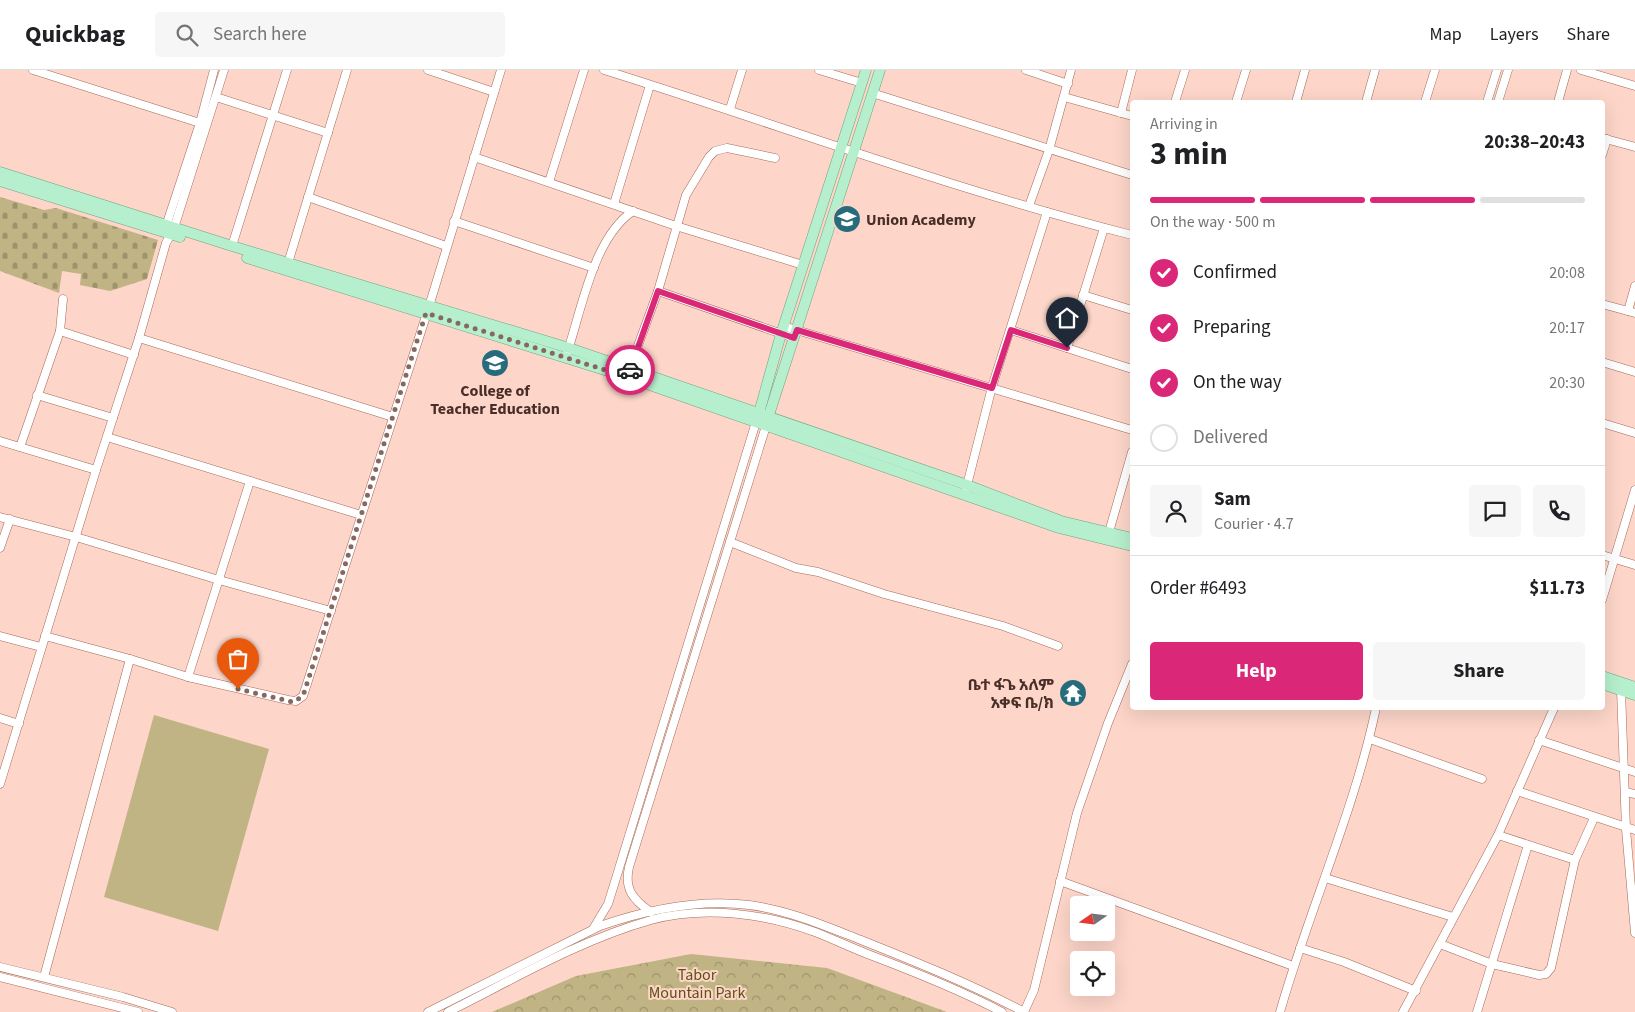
<!DOCTYPE html>
<meta charset="utf-8">
<style>
body{margin:0;font-family:"Source Sans 3","Noto Sans Ethiopic",sans-serif;background:#f6f6f6;color:#202124;height:100vh;display:flex;flex-direction:column;font-size:19px;white-space:nowrap}
*{box-sizing:border-box;margin:0}
p{font-size:16px;color:#757577}
.icon{flex:none;width:28px;height:28px;fill:none;stroke:currentColor;stroke-width:2;stroke-linecap:round;stroke-linejoin:round}
.map{position:relative;flex:1;overflow:hidden}
.drawer{position:absolute;left:1130px;top:30px;width:475px;height:610px;display:flex;flex-direction:column;background:#fff;border-radius:5px;box-shadow:0 5px 20px #0002}
.drawer>*{flex:none}
.needle{width:32px;rotate:256deg}
.buttons{position:absolute;left:1070px;top:826px;display:grid;gap:10px}
.buttons a{display:grid;place-items:center;width:45px;height:45px;border-radius:5px;background:#fff;box-shadow:0 5px 20px #0002;font-size:25px}
.pin{position:absolute;display:grid;place-items:center;width:42px;height:42px;color:#fff;margin:-51px -21px;border-radius:50% 50% 50% 0;rotate:-45deg;box-shadow:0 0 5px #0007}
.pin .icon{rotate:45deg}
.courier{position:absolute;display:grid;place-items:center;width:50px;height:50px;margin:-25px;border:4px solid #db2777;border-radius:50%;background:#fff;color:#222;box-shadow:0 1px 6px #0007}
.headline em{font-style:normal;font-weight:700}
.headline div{display:flex;flex-direction:column-reverse}
.headline{display:flex;align-items:center;justify-content:space-between;height:85px;padding:0 20px}
h1{font-size:32px;font-weight:700;line-height:38px}
.bar{display:grid;grid-template-columns:repeat(4,1fr);gap:8px 5px;align-content:center;height:60px;padding:0 20px}
.bar i{height:6px;border-radius:4px;background:#e0e0e0}
.bar .active{background:#db2777}
.bar p{grid-column:span 4}
.line{display:flex;align-items:center;gap:12px;padding:0 20px;border-top:1px solid #e0e0e0}
.line div{flex:1}
.round{display:grid;place-items:center;flex:none;width:52px;height:52px;border-radius:5px;background:#f6f6f6}
ol{padding:0 20px;list-style:none}
li{display:flex;align-items:center;gap:15px;height:55px}
li p{margin-inline-start:auto}
li .icon{padding:5px;border-radius:50%;background:#db2777;color:#fff;stroke-width:4}
li:last-child{color:#757577}
li i{width:28px;height:28px;border:2px solid #e0e0e0;border-radius:50%}
.cta{display:flex;gap:10px;margin-top:auto;padding:10px 20px}
.cta a{flex:1;height:58px;border-radius:5px;background:#db2777;color:#fff;font-size:20px;font-weight:700;line-height:58px;text-align:center}
.cta a+a{background:#f6f6f6;color:#202124}
header{display:flex;align-items:center;gap:30px;box-sizing:border-box;height:70px;padding:0 25px;background:#fff;border-bottom:1px solid #e0e0e0}
header strong{font-size:24px}
nav{display:flex;gap:28px;margin-inline-start:auto;font-size:18px}
.search{width:350px;height:45px;background:#f6f6f6;display:flex;align-items:center;gap:12px;box-sizing:border-box;padding:0 18px;border-radius:5px;color:#757577;font-size:19px}
.map>svg:first-child{display:block}
.forest{fill:url(#forest-crowns)}
.cemetery{fill:url(#cemetery-stones)}
.pitch{fill:#c0b484}
.lines{fill:none;stroke-linecap:round;stroke-linejoin:round}
.minor-casing{stroke:#a56b5a;stroke-width:9}
.major-casing{stroke:#70a47d;stroke-width:11}
.minor{stroke:#fff;stroke-width:8}
.major{stroke:#b6efcd;stroke-width:10}
.done{stroke:#876860;stroke-width:5;stroke-dasharray:0 9}
.route{stroke:#db2777;stroke-width:6}
.labels{text-anchor:middle;stroke-width:4;stroke-linejoin:round;paint-order:stroke}
.poi-label{font-size:16px;font-weight:bold;fill:#482e27;stroke:#fdd5c9;text-anchor:start}
.park-label{font-size:16px;fill:#5f5216;stroke:#fdd5c9}
</style>
<header>
<strong>Quickbag</strong>
<div class="search"><svg class="icon" aria-label="search" viewBox="0 0 24 24"><circle cx="10" cy="10" r="6"/><path d="M15 15l6 6"/></svg>Search here</div>
<nav><a>Map</a><a>Layers</a><a>Share</a></nav>
</header>
<div class="map">
<svg width="1635" height="942" viewBox="0 0 1635 942">
<defs>
<pattern id="forest-crowns" width="20" height="18" patternUnits="userSpaceOnUse" patternTransform="scale(1.25)"><rect width="20" height="18" fill="#c0b484"/><path d="M2 6a3 3 0 1 1 6 0M12 15a3 3 0 1 1 6 0" fill="none" stroke="#9e936c"/></pattern>
<pattern id="cemetery-stones" width="16" height="16" patternUnits="userSpaceOnUse" patternTransform="scale(1.25)"><rect width="16" height="16" fill="#c0b484"/><path d="M2 7V4a2 2 0 0 1 4 0v3zM10 15v-3a2 2 0 0 1 4 0v3z" fill="#9e936c"/></pattern>
</defs>
<rect width="100%" height="100%" fill="#fdd5c9"/>
<path class="forest" d="M691,884L827,898L947,942H492L576,906Z"/>
<path class="cemetery" d="M0,127L44,140L56,138L158,170L147,209L110,221L80,215L81,204L62,201L59,223L0,201Z"/>
<path class="pitch" d="M154,645L269,679L218,861L104,827Z"/>
<g class="lines">
<g class="minor-casing">
<g id="minor">
<path d="M33,0L200,53"/>
<path d="M428,0L494,22"/>
<path d="M604,0C780,55 954,120 1132,165"/>
<path d="M819,0L862,13"/>
<path d="M1026,0L1068,14"/>
<path d="M1581,0L1635,16"/>
<path d="M872,23L1132,105"/>
<path d="M216,27L328,63"/>
<path d="M1064,27L1132,46"/>
<path d="M1175,32L1185,0"/>
<path d="M1236,32L1246,0"/>
<path d="M1296,32L1305,0"/>
<path d="M1366,32L1375,0"/>
<path d="M1425,32L1435,0"/>
<path d="M1487,32L1497,0"/>
<path d="M1498,32L1508,0"/>
<path d="M1558,32L1567,0"/>
<path d="M730,39L742,0"/>
<path d="M1121,43L1132,0"/>
<path d="M1602,68L1635,77"/>
<path d="M1602,85L1607,69"/>
<path d="M474,87L676,156L803,195"/>
<path d="M549,112L584,0"/>
<path d="M308,127L446,176"/>
<path d="M614,134L650,15"/>
<path d="M1029,136L1049,80L1071,0"/>
<path d="M454,151L594,198"/>
<path d="M165,159L200,53L214,0"/>
<path d="M232,176L287,0"/>
<path d="M288,193L347,0"/>
<path d="M658,221L794,268"/>
<path d="M1083,225L1132,240"/>
<path d="M1602,234L1635,243"/>
<path d="M1628,241L1635,216"/>
<path d="M783,256L1132,360"/>
<path d="M1011,260L1132,299"/>
<path d="M60,261L134,285"/>
<path d="M139,268L393,347"/>
<path d="M1067,278L1104,158"/>
<path d="M567,283C582,239 593,168 633,141"/>
<path d="M1602,292L1635,302"/>
<path d="M628,303L658,221L686,125L709,87L715,81L727,78L775,88"/>
<path d="M37,325L113,348"/>
<path d="M1602,353L1635,363"/>
<path d="M107,367L361,445"/>
<path d="M0,371L96,400"/>
<path d="M20,377L60,261L63,229"/>
<path d="M965,423L992,317L1047,142"/>
<path d="M0,447L76,467L219,510L331,541"/>
<path d="M1109,462L1132,382"/>
<path d="M730,472L796,498L818,502L884,524L1003,556L1058,576"/>
<path d="M0,478L10,449"/>
<path d="M1602,485L1635,495"/>
<path d="M1602,530L1635,420"/>
<path d="M0,566L41,577"/>
<path d="M45,566L130,589L188,607L288,630L296,631L303,626L427,243L501,0"/>
<path d="M188,607L250,411"/>
<path d="M1621,620L1626,759L1635,863"/>
<path d="M0,648L19,654"/>
<path d="M1370,669L1482,709"/>
<path d="M1539,670L1635,702"/>
<path d="M0,714L96,400L139,268L166,173L174,158L224,0"/>
<path d="M1517,721L1635,760"/>
<path d="M1625,722L1635,724"/>
<path d="M1498,765L1575,790"/>
<path d="M1325,808L1453,847"/>
<path d="M1060,811L1293,896"/>
<path d="M651,842C633,830 624,819 629,797L766,356"/>
<path d="M593,859L608,834L613,818L756,352"/>
<path d="M1440,874L1492,894L1539,905L1546,904L1551,898L1575,790L1594,748"/>
<path d="M1300,878L1344,892L1416,921"/>
<path d="M0,897L123,927L172,942"/>
<path d="M0,907L138,942"/>
<path d="M44,907L130,589"/>
<path d="M428,942L600,856C646,840 700,829 749,835C788,840 825,856 861,870C916,892 971,914 1024,942"/>
<path d="M448,942C514,909 580,870 651,850C704,836 764,843 815,862C833,869 852,878 870,885C915,902 960,920 1002,942"/>
<path d="M1024,942L1034,920L1077,743L1108,653L1132,594"/>
<path d="M1280,942C1309,840 1354,742 1376,638"/>
<path d="M1403,942L1498,765L1554,638"/>
<path d="M1477,942L1528,775"/>
</g>
</g>
<g class="major-casing">
<g id="major">
<path d="M0,102L232,176L569,278L967,415L1061,451L1132,468"/>
<path d="M0,111L180,167"/>
<path d="M247,188L627,307L1059,458L1132,476"/>
<path d="M757,350L781,264L866,0"/>
<path d="M767,351L880,0"/>
<path d="M1602,606L1635,617"/>
<path d="M1602,614L1635,625"/>
</g>
</g>
<use href="#minor" class="minor"/>
<use href="#major" class="major"/>
</g>
<g class="lines">
<path class="done" d="M238,619L293,632L303,626L426,243L627,307L630,300"/>
<path class="route" d="M630,300L658,221L794,268L797,260L992,318L1011,260L1067,278"/>
</g>
<defs>
<g id="school-disc" transform="scale(1.4375)"><circle r="9.5" fill="#276c7c" stroke="#fdd5c9"/><path d="M0-5L7-2L0 1L-7-2ZM-4 1L0 2.5L4 1V4Q0 6-4 4Z" fill="#fff"/></g>
<g id="university-disc" transform="scale(1.4375)"><circle r="9.5" fill="#276c7c" stroke="#fdd5c9"/><path d="M0-5L7-2L0 1L-7-2ZM-4 1L0 2.5L4 1V4Q0 6-4 4Z" fill="#fff"/></g>
<g id="temple-disc" transform="scale(1.4375)"><circle r="9.5" fill="#276c7c" stroke="#fdd5c9"/><path d="M0-6L5-2H3V0L6.5 2.5H4V6H1.5V3h-3V6H-4V2.5H-6.5L-3 0V-2H-5Z" fill="#fff"/></g>
</defs>
<g fill-rule="evenodd">
<use href="#school-disc" x="847" y="149"/>
<use href="#university-disc" x="495" y="293"/>
<use href="#temple-disc" x="1073" y="623"/>
</g>
<g class="labels">
<g class="poi-label">
<text x="866" y="155">Union Academy</text>
<text x="495" y="326" text-anchor="middle">College of<tspan x="495" dy="18">Teacher Education</tspan></text>
<text x="1054" y="620" text-anchor="end">ቤተ ፋጌ አለም<tspan x="1054" dy="18">አቀፍ ቤ/ክ</tspan></text>
</g>
<g class="park-label">
<text x="697" y="910">Tabor<tspan x="697" dy="18">Mountain Park</tspan></text>
</g>
</g>
</svg>
<div class="buttons">
<a><svg class="needle" viewBox="-14 -14 28 28"><path d="M0-13l5 13h-10z" fill="#e53935"/><path d="M0 13l5-13h-10z" fill="#757577"/></svg></a>
<a><svg class="icon" aria-label="locate" viewBox="0 0 24 24"><circle cx="12" cy="12" r="6"/><path d="M12 2v4M12 18v4M2 12h4M18 12h4"/></svg></a>
</div>
<div class="pin" style="left:238px;top:619px;background:#ea580c"><svg class="icon" aria-label="bag" viewBox="0 0 24 24"><path d="M5 8h14l-1 12H6zM9 8a3 3 0 0 1 6 0"/></svg></div>
<div class="pin" style="left:1067px;top:278px;background:#1f2937"><svg class="icon" aria-label="home" viewBox="0 0 24 24"><path d="M3 11l9-7 9 7M6 9v11h12V9"/></svg></div>
<div class="courier" style="left:630px;top:300px"><svg class="icon" aria-label="car" viewBox="0 0 24 24"><path d="M5 17H2v-5l4-1 3-4h7l3 4 3 1v5h-3M9 17h6M6 11h13"/><circle cx="7" cy="17" r="2"/><circle cx="17" cy="17" r="2"/></svg></div>
<section class="drawer">
<div class="headline"><div><h1>3 min</h1><p>Arriving in</p></div><em>20:38–20:43</em></div>
<div class="bar"><i class="active"></i><i class="active"></i><i class="active"></i><i></i><p>On the way · 500 m</p></div>
<ol>
<li><svg class="icon" aria-label="check" viewBox="0 0 24 24"><path d="M5 12l5 5 9-10"/></svg>Confirmed<p>20:08</p></li>
<li><svg class="icon" aria-label="check" viewBox="0 0 24 24"><path d="M5 12l5 5 9-10"/></svg>Preparing<p>20:17</p></li>
<li><svg class="icon" aria-label="check" viewBox="0 0 24 24"><path d="M5 12l5 5 9-10"/></svg>On the way<p>20:30</p></li>
<li><i></i>Delivered</li>
</ol>
<div class="line" style="height:90px"><a class="round"><svg class="icon" aria-label="person" viewBox="0 0 24 24"><circle cx="12" cy="8" r="4"/><path d="M4 21q1-7 8-7t8 7"/></svg></a><div><b>Sam</b><p>Courier · 4.7</p></div><a class="round"><svg class="icon" aria-label="chat" viewBox="0 0 24 24"><path d="M4 5h16v11H9l-5 4z"/></svg></a><a class="round"><svg class="icon" aria-label="phone" viewBox="0 0 24 24"><path d="M5 4h4l2 5-3 2q2 4 5 5l2-3 5 2v4C11 20 4 13 5 4z"/></svg></a></div>
<div class="line" style="height:65px"><div>Order #6493</div><b>$11.73</b></div>
<div class="cta"><a>Help</a><a>Share</a></div>
</section>
</div>
